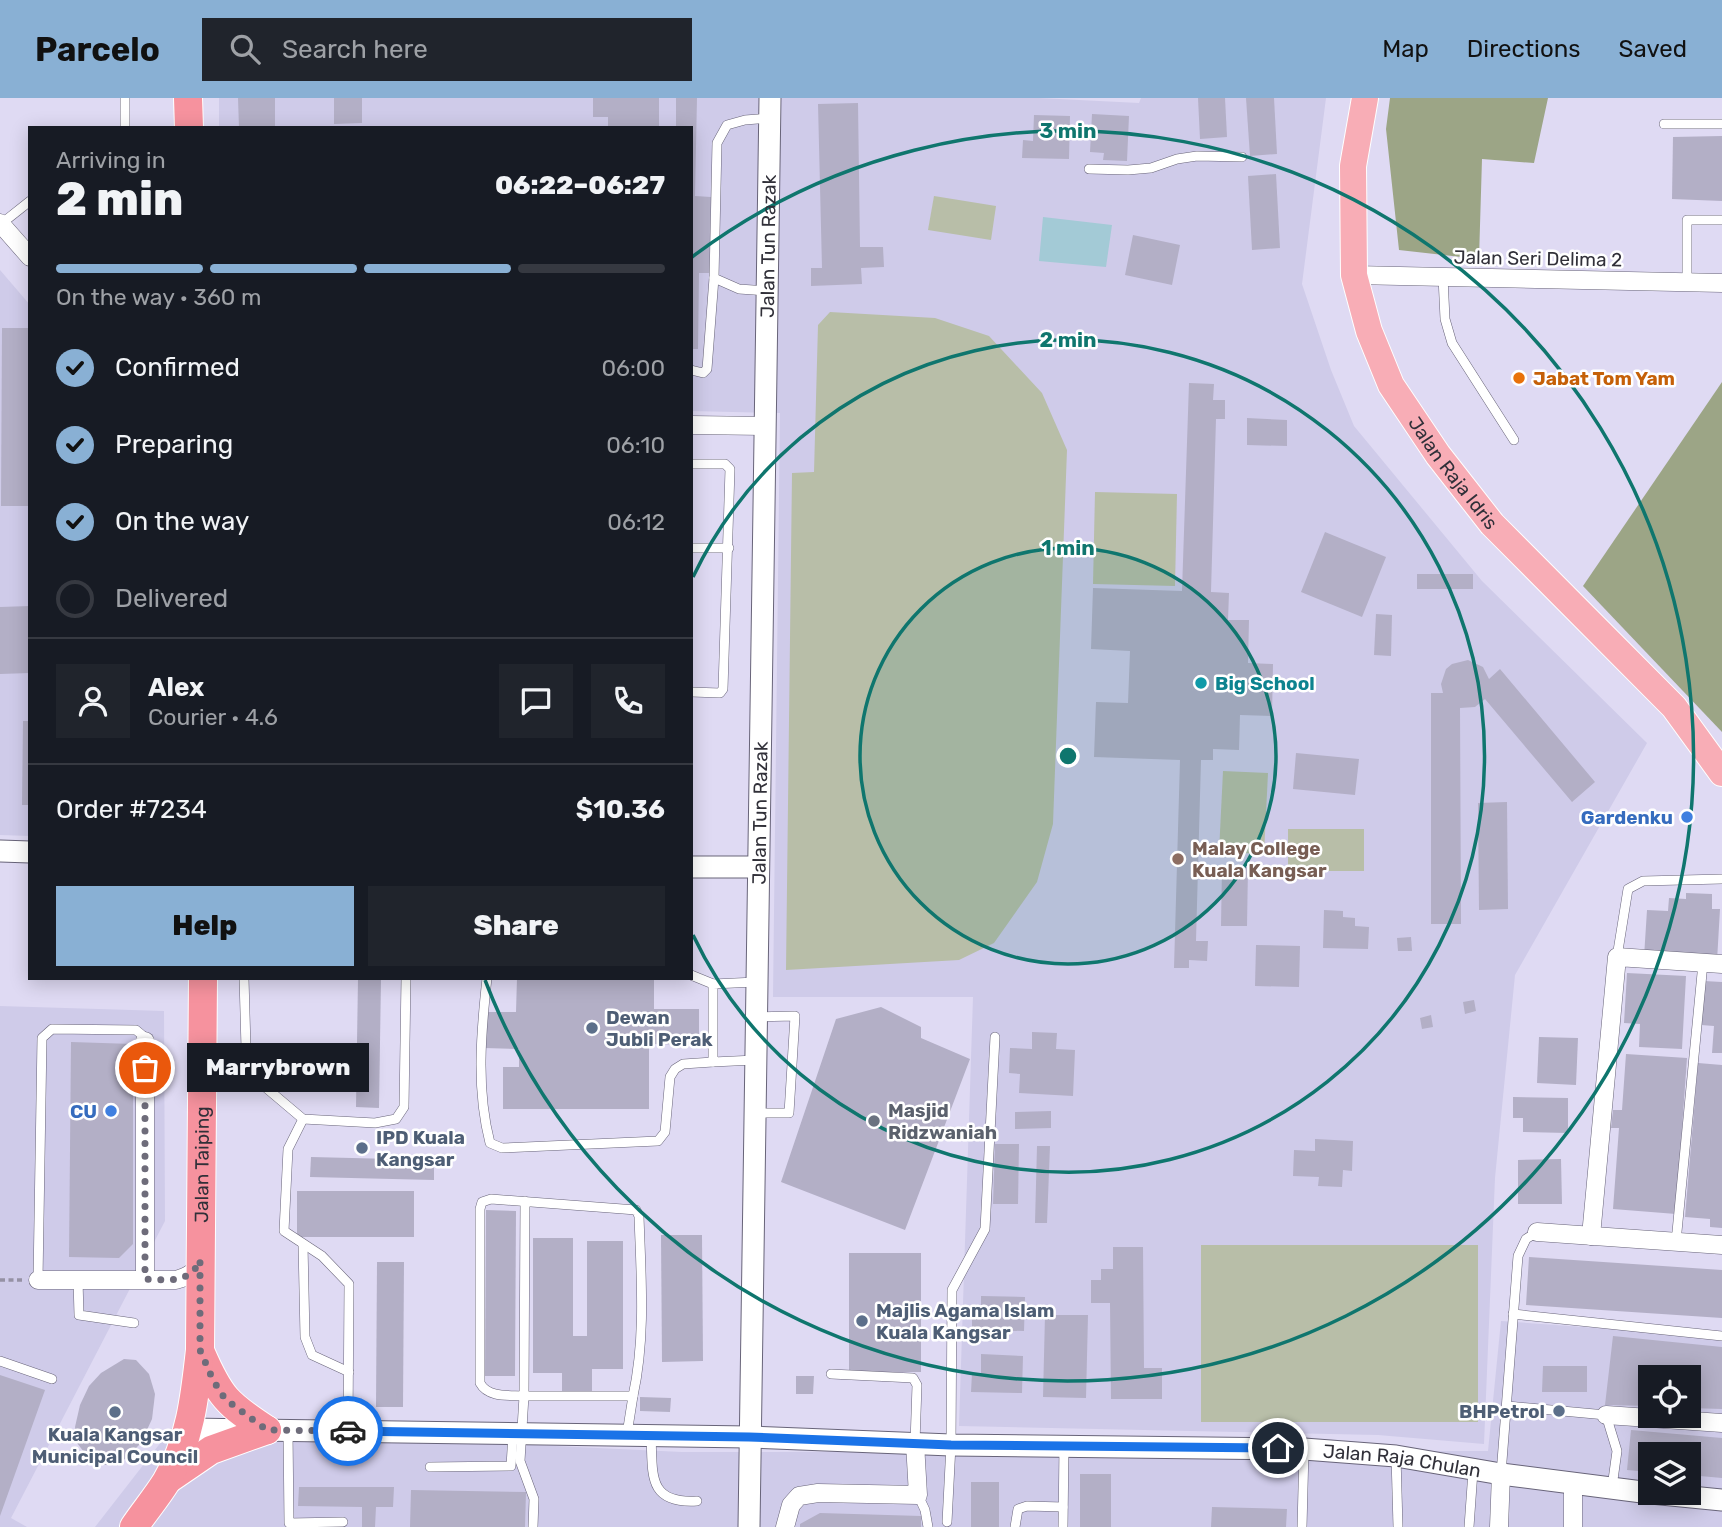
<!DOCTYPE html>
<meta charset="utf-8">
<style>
body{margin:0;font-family:Rubik,sans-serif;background:#20242c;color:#f1f3f6;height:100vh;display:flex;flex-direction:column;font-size:26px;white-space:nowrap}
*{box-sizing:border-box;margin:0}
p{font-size:23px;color:#9ea1a6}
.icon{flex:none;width:38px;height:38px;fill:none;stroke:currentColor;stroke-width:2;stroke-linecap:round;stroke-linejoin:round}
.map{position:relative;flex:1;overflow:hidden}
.drawer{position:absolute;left:28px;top:28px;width:665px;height:854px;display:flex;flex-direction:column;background:#171b24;border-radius:0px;box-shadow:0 4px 18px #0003}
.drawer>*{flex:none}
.buttons{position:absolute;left:1638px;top:1267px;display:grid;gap:14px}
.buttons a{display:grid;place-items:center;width:63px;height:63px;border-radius:0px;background:#171b24;box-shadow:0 4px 18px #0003;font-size:35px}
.pin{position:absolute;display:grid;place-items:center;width:60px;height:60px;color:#fff;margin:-30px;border:4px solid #fff;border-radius:50%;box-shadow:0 2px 7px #0007}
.courier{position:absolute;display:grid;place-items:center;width:70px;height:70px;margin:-35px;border:5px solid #1a73e8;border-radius:50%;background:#fff;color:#222;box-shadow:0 2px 9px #0007}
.bubble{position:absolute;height:49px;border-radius:0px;background:#171b24;box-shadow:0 4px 18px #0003;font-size:23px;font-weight:800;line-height:49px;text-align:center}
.head em{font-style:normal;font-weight:800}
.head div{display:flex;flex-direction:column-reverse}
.head{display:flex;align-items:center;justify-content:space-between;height:119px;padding:0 28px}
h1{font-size:46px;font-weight:800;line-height:52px}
.bar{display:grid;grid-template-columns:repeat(4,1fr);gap:10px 7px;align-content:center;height:84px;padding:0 28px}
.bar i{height:9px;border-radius:5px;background:#363941}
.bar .active{background:#89b0d4}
.bar p{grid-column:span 4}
.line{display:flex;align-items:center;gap:18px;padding:0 28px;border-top:2px solid #363941}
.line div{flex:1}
.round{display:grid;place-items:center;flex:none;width:74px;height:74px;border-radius:0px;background:#20242c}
ol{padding:0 28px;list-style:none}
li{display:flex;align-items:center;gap:21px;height:77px}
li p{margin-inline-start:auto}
li .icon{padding:7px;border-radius:50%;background:#89b0d4;color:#111;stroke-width:4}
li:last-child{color:#9ea1a6}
li i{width:38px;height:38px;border:4px solid #363941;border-radius:50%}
.cta{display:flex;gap:14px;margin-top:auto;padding:14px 28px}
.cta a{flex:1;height:80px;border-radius:0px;background:#89b0d4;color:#111;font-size:28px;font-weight:800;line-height:80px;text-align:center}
.cta a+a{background:#20242c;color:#f1f3f6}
header{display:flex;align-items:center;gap:42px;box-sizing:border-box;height:98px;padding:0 35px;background:#89b0d4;color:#111}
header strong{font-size:33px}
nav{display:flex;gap:38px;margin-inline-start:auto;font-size:24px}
.search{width:490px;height:63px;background:#20242c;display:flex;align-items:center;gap:18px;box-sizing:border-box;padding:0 24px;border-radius:0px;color:#9ea1a6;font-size:26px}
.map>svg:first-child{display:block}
.built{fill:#cfcbe9;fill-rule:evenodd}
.green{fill:#b8bea8}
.forest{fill:#9ca586}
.water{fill:#a3cad6}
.building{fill:#b3afc6}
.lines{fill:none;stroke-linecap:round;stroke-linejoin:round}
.service-casing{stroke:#686479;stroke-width:10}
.minor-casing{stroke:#686479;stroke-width:19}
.tertiary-casing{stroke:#686479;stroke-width:23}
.primary-casing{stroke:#fff;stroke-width:28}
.trunk-casing{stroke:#fff;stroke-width:30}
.path{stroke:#9591a4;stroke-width:3.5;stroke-dasharray:5 3.5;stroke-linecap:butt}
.service{stroke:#fff;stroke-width:9}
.minor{stroke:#fff;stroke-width:18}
.tertiary{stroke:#fff;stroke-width:21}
.primary{stroke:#f8adb6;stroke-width:26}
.trunk{stroke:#f6929e;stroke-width:28}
.done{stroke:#6e6c7a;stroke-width:7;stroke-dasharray:0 12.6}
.route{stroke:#1a73e8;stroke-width:9}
.ring{fill:none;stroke:#0f766e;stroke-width:3.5}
.food-dot{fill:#e8710a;stroke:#fff;stroke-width:2.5}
.culture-dot{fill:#0f9aa8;stroke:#fff;stroke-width:2.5}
.shop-dot{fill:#3f7fe0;stroke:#fff;stroke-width:2.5}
.education-dot{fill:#8d6e63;stroke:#fff;stroke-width:2.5}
.service-dot{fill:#5c6f8a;stroke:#fff;stroke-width:2.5}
.worship-dot{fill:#6b7280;stroke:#fff;stroke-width:2.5}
.labels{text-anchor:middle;stroke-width:5;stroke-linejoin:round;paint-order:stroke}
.street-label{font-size:19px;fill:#313039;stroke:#fff}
.food-label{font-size:19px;font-weight:bold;fill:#c56008;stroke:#fff;text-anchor:start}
.culture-label{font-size:19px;font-weight:bold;fill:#0d838f;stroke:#fff;text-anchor:start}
.shop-label{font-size:19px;font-weight:bold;fill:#366cbe;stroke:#fff;text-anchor:end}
.education-label{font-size:19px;font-weight:bold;fill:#785e54;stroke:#fff;text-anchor:start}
.service-label{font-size:19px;font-weight:bold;fill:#4e5e75;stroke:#fff;text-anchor:start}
.worship-label{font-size:19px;font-weight:bold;fill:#5b616d;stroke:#fff;text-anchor:start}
.centre{fill:#0f766e;stroke:#fff;stroke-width:3.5}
.ring-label{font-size:21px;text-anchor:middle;font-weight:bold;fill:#0f766e;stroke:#fff;stroke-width:5;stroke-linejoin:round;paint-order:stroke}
</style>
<header>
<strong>Parcelo</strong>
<div class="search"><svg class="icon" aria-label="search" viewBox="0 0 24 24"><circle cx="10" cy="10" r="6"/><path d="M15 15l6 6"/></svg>Search here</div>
<nav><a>Map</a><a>Directions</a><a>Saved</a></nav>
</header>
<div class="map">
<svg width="1722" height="1429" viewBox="0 0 1722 1429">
<rect width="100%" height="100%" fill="#dfdaf3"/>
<g class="built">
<path d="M219,0H1039L1139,5L1141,0H1326L1302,186L1331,272L1354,328L1482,483L1647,645L1515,877L1495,1080L1484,1346L1378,1337L959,1328L973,899H773L780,315L691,313V30H219Z"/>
<path d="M0,172L30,207V738L0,737Z"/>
<path d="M0,908L164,913L165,1123L11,1420L27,1429H0Z"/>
<path d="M1501,1223L1722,1239V1429H95L172,1330L682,1354L1488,1353ZM1650,1279H1689V1318H1650ZM1650,1356H1689V1395H1650Z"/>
</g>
<g class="green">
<path d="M934,98L996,108L991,142L928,132Z"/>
<path d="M830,214L935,220L989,238L1042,295L1067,352L1053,726L1037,784L994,845L959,862L786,872L792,375L814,374L818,227Z"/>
<path d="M1095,394L1177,396L1175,488L1093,486Z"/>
<path d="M1223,673L1268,675L1264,756L1219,754Z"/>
<rect x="1288" y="731" width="76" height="42"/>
<rect x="1201" y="1147" width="277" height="177"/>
</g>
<g class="forest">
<path d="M1390,0H1548L1534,65L1482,61L1479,161L1399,152L1386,31Z"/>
<path d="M1722,284V634L1583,488Z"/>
</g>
<path class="water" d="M1043,119L1112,127L1106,169L1039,163Z"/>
<g class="building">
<path d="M238,0H275V30H239Z"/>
<path d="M334,0H362V25L334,26Z"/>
<path d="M593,0H659V30H608V19H593Z"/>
<path d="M676,0H697L695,98L711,99L709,175H699L698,251H691V30H676Z"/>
<path d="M1198,0H1225L1227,39L1200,41Z"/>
<path d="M1246,0H1274L1277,56L1250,58Z"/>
<path d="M858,5L860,149H883L884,169L861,170L862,186L811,188V170H822L818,6Z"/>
<path d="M1092,16L1129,18L1127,63L1103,62L1104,55L1090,54Z"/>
<path d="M1034,17L1070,18L1069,61L1022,60L1023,42L1033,43Z"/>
<path d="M1722,38V103L1672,101L1673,39Z"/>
<path d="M1276,76L1280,150L1252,152L1248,78Z"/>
<path d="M1133,137L1180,147L1172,187L1125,177Z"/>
<path d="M2,230H29V408H1Z"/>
<path d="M1189,285L1214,286L1213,302H1225V321H1216L1211,494L1229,495L1228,522H1249L1248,565L1273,566L1272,618L1240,617L1239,652L1213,651V662H1201L1196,843H1208L1207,863L1189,862V870H1174L1180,662L1094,659L1096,604L1128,605L1130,553L1091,551L1093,490L1182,493Z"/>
<path d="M1247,320L1287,322V348L1247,347Z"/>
<path d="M1325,434L1386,459L1362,519L1301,494Z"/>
<rect x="1417" y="476" width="56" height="15"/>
<path d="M30,508V575L0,576V509Z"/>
<path d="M1376,516L1392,517L1391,558L1374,557Z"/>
<path d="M1468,562L1483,569L1489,581L1500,571L1595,684L1572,704L1485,601L1475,609L1460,610L1461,826H1431V595H1443L1441,586L1446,571L1452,566Z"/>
<path d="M23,623H30V707H22Z"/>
<path d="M1296,655L1359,661L1355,697L1293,691Z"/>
<path d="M1507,704L1508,811L1479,812L1478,705Z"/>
<path d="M1222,769H1248L1247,828H1221Z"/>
<path d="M1686,795L1712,796V811H1720L1717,863L1644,859L1647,812L1668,813L1669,800L1686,801Z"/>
<path d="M1324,812L1343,813V819L1355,820V828L1369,829L1368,851L1323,850Z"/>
<path d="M1411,839L1412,853H1398L1397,840Z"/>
<path d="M1256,847L1300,848L1299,889L1255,888Z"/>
<path d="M1627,875L1686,878L1682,951L1639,949L1640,926L1624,925Z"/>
<path d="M358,880H381L379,1010L356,1009Z"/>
<path d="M517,880H654V911H699V947L649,946V1011H503V969H519V951L484,950V914H516Z"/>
<path d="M1704,883L1722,884V955H1712L1714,928L1701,927Z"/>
<path d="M1474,902L1476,913L1465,916L1463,904Z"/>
<path d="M881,909L921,929V940L970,961L905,1132L781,1084L836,921Z"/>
<path d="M1431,917L1433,929L1422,931L1420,920Z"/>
<path d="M1032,934L1057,935L1056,951L1075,952L1073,998L1019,995L1020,976L1009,975L1010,950L1032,951Z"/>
<path d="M1539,939L1578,940L1576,987L1537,985Z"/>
<path d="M71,944L133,946V1146L119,1160L69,1159Z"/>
<path d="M1626,956L1687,960L1676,1116L1613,1111L1619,1030H1611L1613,1012H1622Z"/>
<path d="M1698,965L1722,967V1130L1710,1129V1121L1685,1119Z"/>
<path d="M1513,999L1568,1000V1035L1523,1034V1020H1513Z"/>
<path d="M1051,1013V1030L1015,1031V1014Z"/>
<path d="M1315,1041L1353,1043L1352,1073L1343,1072L1342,1089L1318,1088L1319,1079L1293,1078L1294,1052L1315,1053Z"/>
<path d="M995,1046H1019L1018,1106H993Z"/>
<path d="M1037,1048H1050L1047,1125H1035Z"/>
<path d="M311,1059L434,1062V1082L310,1079Z"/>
<path d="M1561,1061L1562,1106H1518V1062Z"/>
<rect x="297" y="1093" width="117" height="46"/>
<path d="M486,1112L516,1113L515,1278H485Z"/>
<path d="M661,1137H702L703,1263L662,1264Z"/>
<path d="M533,1140H573V1238H587V1143H623V1271H592V1296H562V1275H533Z"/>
<path d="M1113,1149H1143L1144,1270H1162V1301H1111L1110,1205H1091V1182H1101V1171H1113Z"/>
<rect x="849" y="1155" width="72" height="119"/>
<path d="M1529,1159L1722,1172V1220L1526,1207Z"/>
<path d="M377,1164H404L403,1309H376Z"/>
<path d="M981,1198L1025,1199L1024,1233L972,1232V1216H981Z"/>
<path d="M1045,1217H1088L1086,1300L1043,1299Z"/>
<path d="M1613,1238L1722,1249V1311L1689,1310V1279H1650V1308L1605,1307Z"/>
<path d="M981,1256L1023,1258L1022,1295L971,1294L972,1275H981Z"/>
<path d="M124,1261L136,1262L149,1276L155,1296L152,1321L141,1345L125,1361L114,1367H102L87,1358L77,1345L75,1329L80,1307L89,1288L101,1275Z"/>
<path d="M1543,1268H1587V1294H1542Z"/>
<path d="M0,1277L45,1292L0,1418Z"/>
<path d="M796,1278H814L813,1296H796Z"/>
<path d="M640,1299L671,1300L670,1314L640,1313Z"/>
<path d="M1631,1332L1722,1340V1380L1689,1377V1356H1650V1374L1627,1372Z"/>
<rect x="1080" y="1376" width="31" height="53"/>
<rect x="971" y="1384" width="28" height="45"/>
<path d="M299,1389H394L393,1409H376L375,1429H362V1409L298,1408Z"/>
<path d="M411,1392L526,1394L525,1429H410Z"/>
<path d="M1212,1409L1287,1411L1286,1429H1211Z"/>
<path d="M820,1415L921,1418V1429H800V1426Z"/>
</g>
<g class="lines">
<g class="service-casing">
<g id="service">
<path d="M125,0V30"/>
<path d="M1664,26H1722"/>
<path d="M1089,71L1128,72L1151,70L1177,61L1197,58L1242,59"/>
<path d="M1,126L30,103"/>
<path d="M1443,179L1445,221L1452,245L1514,342"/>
<path d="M1687,184V122H1722"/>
<path d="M767,193L739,191L714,180L717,45L727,27L745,22L769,20"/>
<path d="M691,272L703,275L707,271L714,180"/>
<path d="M691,366H725L730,371L723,591L720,595L691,594"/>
<path d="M691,450H729"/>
<path d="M1617,859L1628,791L1643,783L1722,781"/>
<path d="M691,877L713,886"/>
<path d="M244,880L246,950L258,983L303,1021L375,1025L396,1021L404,1009L406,880"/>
<path d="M487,880C481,935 476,991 490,1045L502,1050L658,1043L665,1034L670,979L675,971L683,966L713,964"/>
<path d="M755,962L713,964V886L756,884"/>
<path d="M756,1015H789L795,918L757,919"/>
<path d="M303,1021L288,1051L284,1133L322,1158L349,1186L348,1332"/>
<path d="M525,1103L524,1298C509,1297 488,1300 480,1285V1111L482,1104L491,1101L636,1112L639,1118C641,1178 646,1239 633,1298"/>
<path d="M1676,1144L1703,865"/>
<path d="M303,1146L305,1239L312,1257L349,1274"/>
<path d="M38,1182L42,940L52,931L136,932L142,937L145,943"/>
<path d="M78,1182L79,1217L134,1225"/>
<path d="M1513,1216L1722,1238"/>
<path d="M0,1263L52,1281"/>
<path d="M831,1276L913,1280L917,1287L915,1345"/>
<path d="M1507,1308L1606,1317L1617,1353L1612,1389"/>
<path d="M288,1333L289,1425L343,1424"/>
<path d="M651,1338C653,1376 647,1406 697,1403"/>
<path d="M1396,1358L1398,1429"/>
<path d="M430,1369L511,1368L513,1336"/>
<path d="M1501,1376L1518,1158L1526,1141L1537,1134"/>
<path d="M918,1397L925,1412L928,1429"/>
<path d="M947,1424L951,1347L952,1192L985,1131L995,939"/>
<path d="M533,1429L534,1401L520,1363L524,1298H633L627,1336"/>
<path d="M1015,1429L1018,1411L1027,1408L1063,1409"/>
<path d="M1063,1429L1064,1348"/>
<path d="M1302,1429L1304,1352"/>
<path d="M1469,1429L1473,1373"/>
</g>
</g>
<g class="minor-casing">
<g id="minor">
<path d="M0,125L30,159"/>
<path d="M1354,177L1722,185"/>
<path d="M691,327L765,328"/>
<path d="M145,943V1181"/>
<path d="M1537,1134L1722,1147"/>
<path d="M1591,1138L1617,859L1722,866"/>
<path d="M38,1182H176C189,1178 195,1175 200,1162"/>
<path d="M1606,1317L1722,1325"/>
<path d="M785,1429L791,1407L799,1398L818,1395L918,1397L915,1345"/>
<path d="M1499,1429L1501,1376"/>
<path d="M1573,1429V1387"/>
</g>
</g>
<g class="tertiary-casing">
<g id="tertiary">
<path d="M0,753L30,754"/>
<path d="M691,769H758"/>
<path id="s1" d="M189,1331L749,1339L951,1347L1304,1351L1396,1358L1501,1376L1650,1395"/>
<path d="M1651,1395L1722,1402"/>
<path id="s2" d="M749,1429L770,0"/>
</g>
</g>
<g class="primary-casing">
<g id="primary">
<path id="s3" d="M1365,0L1353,68L1354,177L1369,233L1391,287L1438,357L1492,426L1674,609L1722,675"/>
</g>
</g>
<g class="trunk-casing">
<g id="trunk">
<path d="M188,0L189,30"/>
<path d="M201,1255C220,1299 227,1306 267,1332"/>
<path d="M170,1380L211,1352L267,1332"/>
<path id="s4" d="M134,1429C144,1414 156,1400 166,1384C190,1344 195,1298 200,1252L203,880"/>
</g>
</g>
<path class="path" d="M0,1182H22"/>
<use href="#service" class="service"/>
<use href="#minor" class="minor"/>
<use href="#tertiary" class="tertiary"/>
<use href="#primary" class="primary"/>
<use href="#trunk" class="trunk"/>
</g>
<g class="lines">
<path class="done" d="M145,970V1181C167,1182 191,1186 200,1162V1252L213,1282L225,1301L267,1332L348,1333"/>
<path class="route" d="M348,1333L749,1339L951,1347L1278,1350"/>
</g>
<circle cx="1068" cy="658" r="208" fill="#0f766e" fill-opacity=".12"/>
<g class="ring">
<circle cx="1068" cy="658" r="208"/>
<path d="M693 479A416 416 0 1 1 693 837"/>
<path d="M692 159A625 625 0 1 1 485 882"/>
</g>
<circle class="food-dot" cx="1519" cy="280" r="7"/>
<circle class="culture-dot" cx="1201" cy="585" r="7"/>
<g class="shop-dot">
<circle cx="1687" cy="719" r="7"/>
<circle cx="111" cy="1013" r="7"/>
</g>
<circle class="education-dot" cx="1178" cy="761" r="7"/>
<g class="service-dot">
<circle cx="592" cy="930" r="7"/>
<circle cx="362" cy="1050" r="7"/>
<circle cx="862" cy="1223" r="7"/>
<circle cx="1559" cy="1313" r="7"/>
<circle cx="115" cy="1314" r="7"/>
</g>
<circle class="worship-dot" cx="874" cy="1023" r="7"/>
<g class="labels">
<g class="street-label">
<text dy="7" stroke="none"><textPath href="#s2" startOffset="1281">Jalan Tun Razak</textPath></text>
<text transform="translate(1538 160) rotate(1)" y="7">Jalan Seri Delima 2</text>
<text dy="7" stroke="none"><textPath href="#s3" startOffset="402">Jalan Raja Idris</textPath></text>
<text dy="7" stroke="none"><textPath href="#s2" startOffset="714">Jalan Tun Razak</textPath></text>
<text dy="7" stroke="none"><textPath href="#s4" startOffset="378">Jalan Taiping</textPath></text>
<text dy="7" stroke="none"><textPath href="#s1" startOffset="1214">Jalan Raja Chulan</textPath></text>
</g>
<g class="food-label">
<text x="1533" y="287">Jabat Tom Yam</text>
</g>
<g class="culture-label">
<text x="1215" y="592">Big School</text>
</g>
<g class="shop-label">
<text x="1673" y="726">Gardenku</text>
<text x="97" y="1020">CU</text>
</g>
<g class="education-label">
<text x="1192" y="757">Malay College<tspan x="1192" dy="22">Kuala Kangsar</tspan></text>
</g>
<g class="service-label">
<text x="606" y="926">Dewan<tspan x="606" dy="22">Jubli Perak</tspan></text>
<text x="376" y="1046">IPD Kuala<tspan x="376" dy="22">Kangsar</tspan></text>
<text x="876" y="1219">Majlis Agama Islam<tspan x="876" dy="22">Kuala Kangsar</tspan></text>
<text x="1545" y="1320" text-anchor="end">BHPetrol</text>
<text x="115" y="1343" text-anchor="middle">Kuala Kangsar<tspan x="115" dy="22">Municipal Council</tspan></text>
</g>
<g class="worship-label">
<text x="888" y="1019">Masjid<tspan x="888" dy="22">Ridzwaniah</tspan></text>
</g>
</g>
<circle cx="1068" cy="658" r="10" class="centre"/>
<g class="ring-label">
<text x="1068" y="40">3 min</text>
<text x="1068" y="249">2 min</text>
<text x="1068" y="457">1 min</text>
</g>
</svg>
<div class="buttons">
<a><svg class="icon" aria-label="locate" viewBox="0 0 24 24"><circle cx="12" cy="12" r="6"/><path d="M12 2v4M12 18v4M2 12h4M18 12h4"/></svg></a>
<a><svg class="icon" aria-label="layers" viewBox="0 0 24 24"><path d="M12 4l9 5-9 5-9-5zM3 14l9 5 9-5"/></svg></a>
</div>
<div class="pin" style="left:145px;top:970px;background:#ea580c"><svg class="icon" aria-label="bag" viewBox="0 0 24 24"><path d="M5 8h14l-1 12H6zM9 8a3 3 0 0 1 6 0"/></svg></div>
<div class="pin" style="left:1278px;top:1350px;background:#1f2937"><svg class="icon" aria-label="home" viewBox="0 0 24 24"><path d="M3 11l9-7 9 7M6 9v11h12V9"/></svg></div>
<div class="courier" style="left:348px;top:1333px"><svg class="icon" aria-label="car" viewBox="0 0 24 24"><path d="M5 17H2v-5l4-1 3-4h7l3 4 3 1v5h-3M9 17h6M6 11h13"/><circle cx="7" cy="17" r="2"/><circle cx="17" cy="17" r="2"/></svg></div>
<div class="bubble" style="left:187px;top:945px;width:182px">Marrybrown</div>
<section class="drawer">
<div class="head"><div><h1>2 min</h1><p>Arriving in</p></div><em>06:22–06:27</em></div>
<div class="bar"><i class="active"></i><i class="active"></i><i class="active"></i><i></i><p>On the way · 360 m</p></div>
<ol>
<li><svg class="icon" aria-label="check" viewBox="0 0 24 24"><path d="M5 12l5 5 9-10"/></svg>Confirmed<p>06:00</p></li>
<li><svg class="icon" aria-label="check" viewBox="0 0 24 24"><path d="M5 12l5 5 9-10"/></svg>Preparing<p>06:10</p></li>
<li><svg class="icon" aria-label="check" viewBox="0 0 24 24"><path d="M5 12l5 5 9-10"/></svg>On the way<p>06:12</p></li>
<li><i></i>Delivered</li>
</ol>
<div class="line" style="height:126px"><a class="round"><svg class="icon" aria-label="person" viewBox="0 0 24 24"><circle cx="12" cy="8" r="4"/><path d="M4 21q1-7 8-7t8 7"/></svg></a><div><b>Alex</b><p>Courier · 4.6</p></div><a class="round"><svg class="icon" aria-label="chat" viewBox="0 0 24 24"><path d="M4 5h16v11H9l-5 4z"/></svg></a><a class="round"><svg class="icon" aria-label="phone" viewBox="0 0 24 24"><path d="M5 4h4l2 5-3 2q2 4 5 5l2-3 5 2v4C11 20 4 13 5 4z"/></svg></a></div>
<div class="line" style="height:91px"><div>Order #7234</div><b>$10.36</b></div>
<div class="cta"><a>Help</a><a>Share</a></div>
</section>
</div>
